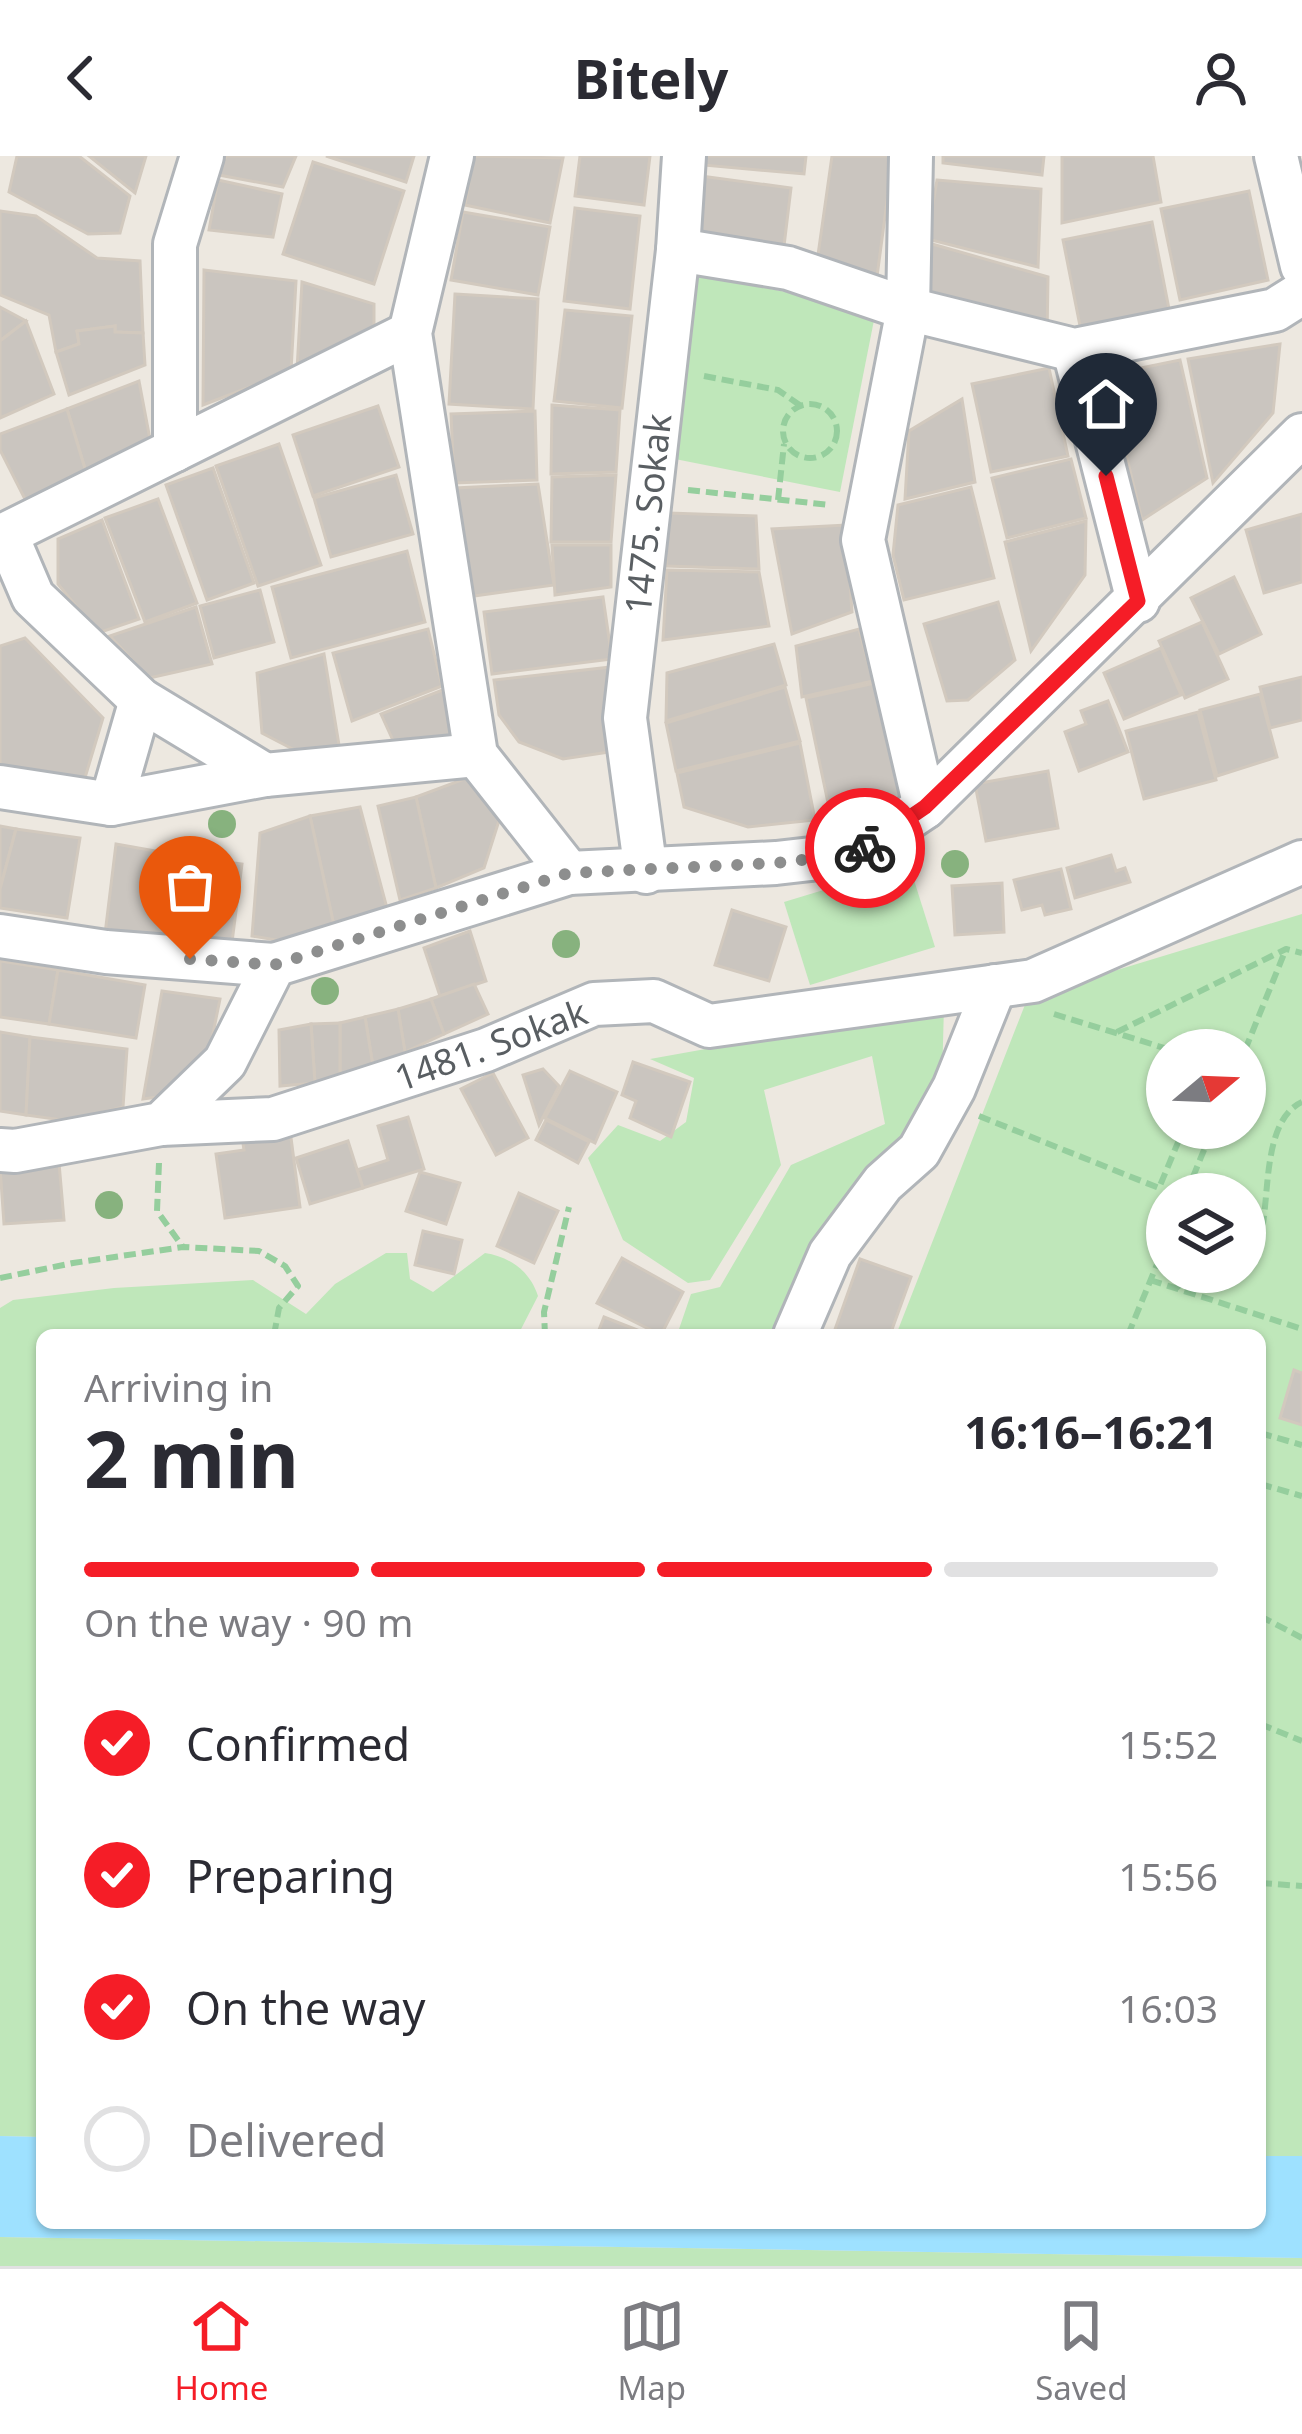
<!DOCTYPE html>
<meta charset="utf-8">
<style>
body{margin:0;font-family:"Noto Sans",sans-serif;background:#f7f7f7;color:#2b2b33;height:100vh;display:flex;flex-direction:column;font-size:45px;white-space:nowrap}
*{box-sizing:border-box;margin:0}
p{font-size:39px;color:#7c7c81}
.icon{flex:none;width:66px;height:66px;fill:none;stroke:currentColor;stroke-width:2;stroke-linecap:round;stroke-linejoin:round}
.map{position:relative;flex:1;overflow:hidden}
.sheet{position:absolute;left:36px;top:1173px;width:1230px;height:900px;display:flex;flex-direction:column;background:#fff;border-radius:18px;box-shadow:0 3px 9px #0004}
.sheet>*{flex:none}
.needle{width:78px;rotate:71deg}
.fabs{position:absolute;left:1146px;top:873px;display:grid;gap:24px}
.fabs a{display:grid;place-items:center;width:120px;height:120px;border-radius:50%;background:#fff;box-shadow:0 3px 9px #0004;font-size:60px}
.pin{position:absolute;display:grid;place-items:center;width:102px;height:102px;color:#fff;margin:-123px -51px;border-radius:50% 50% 50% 0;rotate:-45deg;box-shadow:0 0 12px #0007}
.pin .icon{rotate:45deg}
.courier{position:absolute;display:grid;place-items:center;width:120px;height:120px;margin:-60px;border:9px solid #f51d27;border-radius:50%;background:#fff;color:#222;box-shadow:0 3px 15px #0007}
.summary em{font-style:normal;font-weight:700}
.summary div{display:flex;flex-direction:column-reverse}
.summary{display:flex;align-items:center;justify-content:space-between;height:204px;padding:0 48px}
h1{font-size:78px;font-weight:700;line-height:90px}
.bar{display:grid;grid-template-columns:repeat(4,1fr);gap:18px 12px;align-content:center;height:144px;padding:0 48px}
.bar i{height:15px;border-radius:9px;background:#e1e1e2}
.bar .current{background:#f51d27}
.bar p{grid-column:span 4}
ol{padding:0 48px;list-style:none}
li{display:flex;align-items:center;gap:36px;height:132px}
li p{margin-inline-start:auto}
li .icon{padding:12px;border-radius:50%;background:#f51d27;color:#fff;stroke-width:4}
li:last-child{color:#7c7c81}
li i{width:66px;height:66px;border:6px solid #e1e1e2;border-radius:50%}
header{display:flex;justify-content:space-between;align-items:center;height:156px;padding:0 48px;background:#fff;font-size:54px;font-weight:700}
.menu{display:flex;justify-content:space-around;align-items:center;height:168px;border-top:3px solid #e1e1e2;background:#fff;font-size:33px;color:#7c7c81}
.menu a{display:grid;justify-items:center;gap:6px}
.menu .current{color:#f51d27}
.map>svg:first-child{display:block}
.green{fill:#bfe7ba;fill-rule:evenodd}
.water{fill:#9ee1ff}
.building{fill:#cac5bf;stroke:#d2c9be;stroke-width:3}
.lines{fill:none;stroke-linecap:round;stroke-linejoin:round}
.street-casing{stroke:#b1b5b9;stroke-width:48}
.path{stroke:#95ce9d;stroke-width:6;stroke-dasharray:12 6;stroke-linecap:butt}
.street{stroke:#fff;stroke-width:42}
.tree{fill:#87b27e}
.done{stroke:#8d8e8e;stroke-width:12;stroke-dasharray:0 21.6}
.route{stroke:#f51d27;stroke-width:15}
.labels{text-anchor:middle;stroke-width:9;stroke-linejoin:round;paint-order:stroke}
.street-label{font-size:36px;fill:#595e62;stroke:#fff}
</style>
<header><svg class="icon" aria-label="back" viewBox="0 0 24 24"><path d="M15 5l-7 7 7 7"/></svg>Bitely<svg class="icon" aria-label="person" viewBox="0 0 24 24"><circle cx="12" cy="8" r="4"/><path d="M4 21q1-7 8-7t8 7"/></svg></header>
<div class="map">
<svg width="1302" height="2110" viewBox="0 0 1302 2110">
<rect width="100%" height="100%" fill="#ede8e0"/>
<g class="green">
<path d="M691,117L876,154L840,336L655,299Z"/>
<path d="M909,708L935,791L810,829L784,746Z"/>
<path d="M1302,758V2000H1260V1179H896L1028,841ZM1167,894H1245V972H1167ZM1167,1038H1245V1116H1167Z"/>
<path d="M944,850L942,925L781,1179H677L691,1138L720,1131L791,1009L885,968L872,900L764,934L781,1009L710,1124L688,1127L623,1084L588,1002L618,969L660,985L686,966L694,922L650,903Z"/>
<path d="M386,1097H407L410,1123L433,1136L485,1097C510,1101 530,1115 538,1140L518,1179H42V1981L0,1980V1152L13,1144L114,1132L253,1124L306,1158L335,1128Z"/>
<path d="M0,2081L1302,2102V2110H0Z"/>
</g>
<path class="water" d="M0,1980L42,1981V2067H1260V2000H1302V2102L0,2081Z"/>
<g class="building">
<path d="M17,0H79L130,40L120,77L88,78L9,36Z"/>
<path d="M89,0H146L135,37Z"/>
<path d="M226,0H296L283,31L219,19Z"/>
<path d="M326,0H414L406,26Z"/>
<path d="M474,0L563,2L550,67L465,49Z"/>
<path d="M580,0H650L644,49L575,40Z"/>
<path d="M704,0H806L804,18L703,9Z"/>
<path d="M832,0H893L876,128L815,120Z"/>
<path d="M943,0H1044L1042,19L943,7Z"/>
<path d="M1062,0H1153L1161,46L1062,67Z"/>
<path d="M313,6L404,35L374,128L283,98Z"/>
<path d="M701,20L791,32L784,90L694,78Z"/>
<path d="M218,24L282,38L273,81L209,74Z"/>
<path d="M937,24L1041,33L1038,111L927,83Z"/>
<path d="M1249,35L1268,124L1180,144L1161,53Z"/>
<path d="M575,52L640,60L630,153L564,145Z"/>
<path d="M0,55L36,60L97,102L140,105L143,177L115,176V170L77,175L79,188L56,196L49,159L0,139Z"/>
<path d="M463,56L550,71L538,139L451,124Z"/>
<path d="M1152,66L1170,158L1081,175L1063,84Z"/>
<path d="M925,86L1048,121L1047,182L922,147Z"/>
<path d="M204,114L296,125L291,215L203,249Z"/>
<path d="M302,126L374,148V187L297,214Z"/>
<path d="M455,138L538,143L533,253L449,248Z"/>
<path d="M0,151L26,165L0,185Z"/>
<path d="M565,154L632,160L622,252L554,245Z"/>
<path d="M26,165L54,238L0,262V185Z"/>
<path d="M115,170V176L143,177L145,209L69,239L56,196L79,188L77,175Z"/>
<path d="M1280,188L1273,257L1213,327L1188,203Z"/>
<path d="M1180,204L1207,322L1142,364L1107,219Z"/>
<path d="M1049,212L1068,300L991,316L972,228Z"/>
<path d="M139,225L152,294L89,326L67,253Z"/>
<path d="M962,243L975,326L905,343L909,275Z"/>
<path d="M552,249L620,254L616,316L551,318Z"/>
<path d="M378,250L399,311L313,340L293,279Z"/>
<path d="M67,253L89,326L30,353L0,294V278Z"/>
<path d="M535,255L537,324L454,327L451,258Z"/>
<path d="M279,288L321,409L258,430L216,310Z"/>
<path d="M1071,303L1086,362L1007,382L992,322Z"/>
<path d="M213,312L254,427L207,444L166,329Z"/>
<path d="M396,319L413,378L331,401L314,342Z"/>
<path d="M616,319L611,386H551L552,321Z"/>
<path d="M538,328L554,429L474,440L456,332Z"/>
<path d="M971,331L994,422L904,444L893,399L898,349Z"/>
<path d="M158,343L197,447L145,466L105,362Z"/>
<path d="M668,357L756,360L759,413L666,410Z"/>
<path d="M1302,358V426L1264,437L1246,374Z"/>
<path d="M102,364L139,463L98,477L58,428V383Z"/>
<path d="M1086,365L1085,419L1031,495L1005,386Z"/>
<path d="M846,369L852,456L792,478L772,373Z"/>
<path d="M552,389H611V431L555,439Z"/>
<path d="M407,395L425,466L291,502L272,431Z"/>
<path d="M667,414L759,416L769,470L663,484Z"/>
<path d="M1234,421L1261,478L1219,498L1191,442Z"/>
<path d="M260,434L274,486L214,502L200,450Z"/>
<path d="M603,441L612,503L492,518L484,456Z"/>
<path d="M998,446L1015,504L968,544L947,545L924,468Z"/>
<path d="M196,451L212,508L149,522L110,480Z"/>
<path d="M1202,466L1228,523L1185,542L1159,485Z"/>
<path d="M428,473L442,530L352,565L333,497Z"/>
<path d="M859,473L873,525L802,541L796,490Z"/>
<path d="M25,482L103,562L84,625L0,612V490Z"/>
<path d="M774,488L786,529L666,565L667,517Z"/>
<path d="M1161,492L1181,539L1124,563L1104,517Z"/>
<path d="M324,498L340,595L308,601L262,577L257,517Z"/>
<path d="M611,511L616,595L563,603L519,586L499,559L494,524Z"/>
<path d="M1302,521V564L1270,572L1260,531Z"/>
<path d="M875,527L908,640L874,667L836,685L806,542Z"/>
<path d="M785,531L800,585L676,615L666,567Z"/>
<path d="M445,533L458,582L401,602L381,558Z"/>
<path d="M1260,538L1277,601L1217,620L1200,554Z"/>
<path d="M1108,545L1128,596L1079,615L1065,576L1086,568L1081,555Z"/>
<path d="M1198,556L1216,624L1144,643L1126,575Z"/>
<path d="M800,587L815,664L748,671L684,651L677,617Z"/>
<path d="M1048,615L1058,672L986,685L975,628Z"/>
<path d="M475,619L503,652L484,712L436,732L416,641Z"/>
<path d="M416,641L436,732L400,744L378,650Z"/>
<path d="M360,651L388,756L335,774L310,660Z"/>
<path d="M310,660L335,774L282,785L252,780L260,677Z"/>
<path d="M0,670L16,673L0,733Z"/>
<path d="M16,673L80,682L67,762L0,752V733Z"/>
<path d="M116,688L189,701L179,788L105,778Z"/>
<path d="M1111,699L1116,715L1125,712L1130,726L1075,742L1067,712Z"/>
<path d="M189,701L242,708L231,794L179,788Z"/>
<path d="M1061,713L1071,753L1045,759L1042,749L1022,754L1014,724Z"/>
<path d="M1002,727L1004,776L955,779L952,730Z"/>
<path d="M732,754L786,771L769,825L715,809Z"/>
<path d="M470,775L486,825L440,840L424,792Z"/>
<path d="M0,805L58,814L49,868L0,861Z"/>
<path d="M58,814L145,829L136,882L49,868Z"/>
<path d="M474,828L488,858L444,878L431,843Z"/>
<path d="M162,835L220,843L209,897L172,939L143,943Z"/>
<path d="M431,843L444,878L405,896L398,853Z"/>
<path d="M398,853L406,902L373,910L365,861Z"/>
<path d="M365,861L373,910L340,922V867Z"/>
<path d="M340,867V922L315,927L311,868Z"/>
<path d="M311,868L315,927L280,930L279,874Z"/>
<path d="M0,876L30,881L26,959L0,955Z"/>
<path d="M30,881L127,893L123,951L69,965L26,959Z"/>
<path d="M633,906L690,926L671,981L630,962L636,945L622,939Z"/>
<path d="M543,913L559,930L539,969L523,919Z"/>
<path d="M570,915L617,936L595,987L545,962Z"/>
<path d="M493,917L528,982L496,999L461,933Z"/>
<path d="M408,961L424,1013L363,1032L357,1014L388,1004L378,970Z"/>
<path d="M546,964L589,986L578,1007L536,984Z"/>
<path d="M290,974L300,1051L225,1062L216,998L244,994L242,981Z"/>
<path d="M348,985L363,1032L310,1048L296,1002Z"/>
<path d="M59,1007L64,1064L4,1068L0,1011Z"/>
<path d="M420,1016L460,1027L446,1068L406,1055Z"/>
<path d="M519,1037L558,1055L534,1107L497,1090Z"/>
<path d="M423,1075L462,1084L454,1118L415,1109Z"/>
<path d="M622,1102L683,1136L661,1179L597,1147Z"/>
<path d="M860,1103L911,1121L890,1179H833Z"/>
<path d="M604,1161L650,1179H597Z"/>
<path d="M1294,1214L1302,1217V1269L1280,1262Z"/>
</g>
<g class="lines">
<g class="street-casing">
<g id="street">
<path d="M452,0L410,177L476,599L569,717"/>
<path d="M911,0L908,153L863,384L925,651"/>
<path d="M1276,0L1302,110"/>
<path d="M678,94L788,112L908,153L1074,194L1275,154L1302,137"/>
<path d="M410,177L6,378L33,441L141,544L265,619L476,599"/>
<path d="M1074,194L1138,445"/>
<path d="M175,294V88L202,0"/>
<path d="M0,631L111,648L141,544"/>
<path d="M111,648L265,619"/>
<path d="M646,716L625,562L678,94L684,0"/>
<path d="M0,780L106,796L274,809"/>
<path d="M161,968L273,963L486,894L594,848L654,845L709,870L1033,825L1302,706"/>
<path d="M0,994L15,995L161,968L225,906L274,809L569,717L776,707L855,698L925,651L1302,279"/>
<path d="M795,1179L830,1098L883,1027L919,995L954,932L995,830"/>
</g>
</g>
<g class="path">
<path d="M704,220L778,234L801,250"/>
<circle cx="810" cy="275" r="27"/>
<path d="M688,334L830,349"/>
<path d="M778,344L784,288"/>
<path d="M1054,858L1171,894"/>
<path d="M1117,876L1286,793L1302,797"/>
<path d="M1245,894L1286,793"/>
<path d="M979,960L1159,1032L1184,972"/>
<path d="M159,1007L157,1055L183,1091"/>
<path d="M1186,1038L1213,972"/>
<path d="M1245,1080L1263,1067C1269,1031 1265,963 1302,946"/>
<path d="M0,1122L73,1107L183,1091L259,1095L285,1110L298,1130L279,1152L274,1179"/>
<path d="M1150,1124L1302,1173"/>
<path d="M1176,1132L1197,1116"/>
<path d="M545,1179L544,1156L569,1051"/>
<path d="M1128,1179L1167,1084"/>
<path d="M1260,1277L1302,1289"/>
<path d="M1260,1328L1302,1340"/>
<path d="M1260,1460L1302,1482"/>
<path d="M1260,1568L1302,1585"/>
<path d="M1260,1727L1302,1730"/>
</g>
<use href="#street" class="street"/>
</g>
<g class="tree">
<circle cx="222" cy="668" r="14"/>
<circle cx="955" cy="708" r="14"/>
<circle cx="566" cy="788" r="14"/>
<circle cx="325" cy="835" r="14"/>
<circle cx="109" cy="1049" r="14"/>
</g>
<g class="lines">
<path class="done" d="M190,803L274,809L569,717L776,707L855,698L865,692"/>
<path class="route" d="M865,692L925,651L1138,445L1106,320"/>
</g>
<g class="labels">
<g class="street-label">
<text transform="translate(648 358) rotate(-84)" y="13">1475. Sokak</text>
<text transform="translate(491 889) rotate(-20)" y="13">1481. Sokak</text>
</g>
</g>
</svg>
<div class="fabs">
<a><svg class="needle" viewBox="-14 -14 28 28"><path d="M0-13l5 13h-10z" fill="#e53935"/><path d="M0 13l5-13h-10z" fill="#7c7c81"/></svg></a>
<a><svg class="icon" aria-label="layers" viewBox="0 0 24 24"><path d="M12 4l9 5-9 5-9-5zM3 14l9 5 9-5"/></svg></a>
</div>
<div class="pin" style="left:190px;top:803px;background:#ea580c"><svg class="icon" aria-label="bag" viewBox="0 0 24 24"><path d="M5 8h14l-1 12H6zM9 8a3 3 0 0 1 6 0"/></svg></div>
<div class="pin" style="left:1106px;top:320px;background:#1f2937"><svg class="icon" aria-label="home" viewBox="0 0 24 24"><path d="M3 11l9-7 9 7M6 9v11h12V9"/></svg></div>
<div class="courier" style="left:865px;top:692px"><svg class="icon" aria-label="bike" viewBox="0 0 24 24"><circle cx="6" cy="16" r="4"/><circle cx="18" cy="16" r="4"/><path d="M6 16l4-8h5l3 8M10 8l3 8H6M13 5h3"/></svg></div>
<section class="sheet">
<div class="summary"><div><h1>2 min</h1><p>Arriving in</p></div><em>16:16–16:21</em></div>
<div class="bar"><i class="current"></i><i class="current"></i><i class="current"></i><i></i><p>On the way · 90 m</p></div>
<ol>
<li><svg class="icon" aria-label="check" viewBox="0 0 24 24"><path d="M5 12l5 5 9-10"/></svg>Confirmed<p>15:52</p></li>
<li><svg class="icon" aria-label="check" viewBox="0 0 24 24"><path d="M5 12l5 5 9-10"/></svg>Preparing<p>15:56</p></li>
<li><svg class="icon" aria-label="check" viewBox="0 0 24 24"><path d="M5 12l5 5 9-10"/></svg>On the way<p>16:03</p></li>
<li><i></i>Delivered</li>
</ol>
</section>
</div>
<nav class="menu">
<a class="current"><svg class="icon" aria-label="home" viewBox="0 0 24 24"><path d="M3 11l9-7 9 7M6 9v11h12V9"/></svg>Home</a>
<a><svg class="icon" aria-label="map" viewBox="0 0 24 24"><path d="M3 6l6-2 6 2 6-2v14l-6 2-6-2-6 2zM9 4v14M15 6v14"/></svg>Map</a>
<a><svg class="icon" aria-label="saved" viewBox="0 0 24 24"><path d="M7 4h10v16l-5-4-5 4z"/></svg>Saved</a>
</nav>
